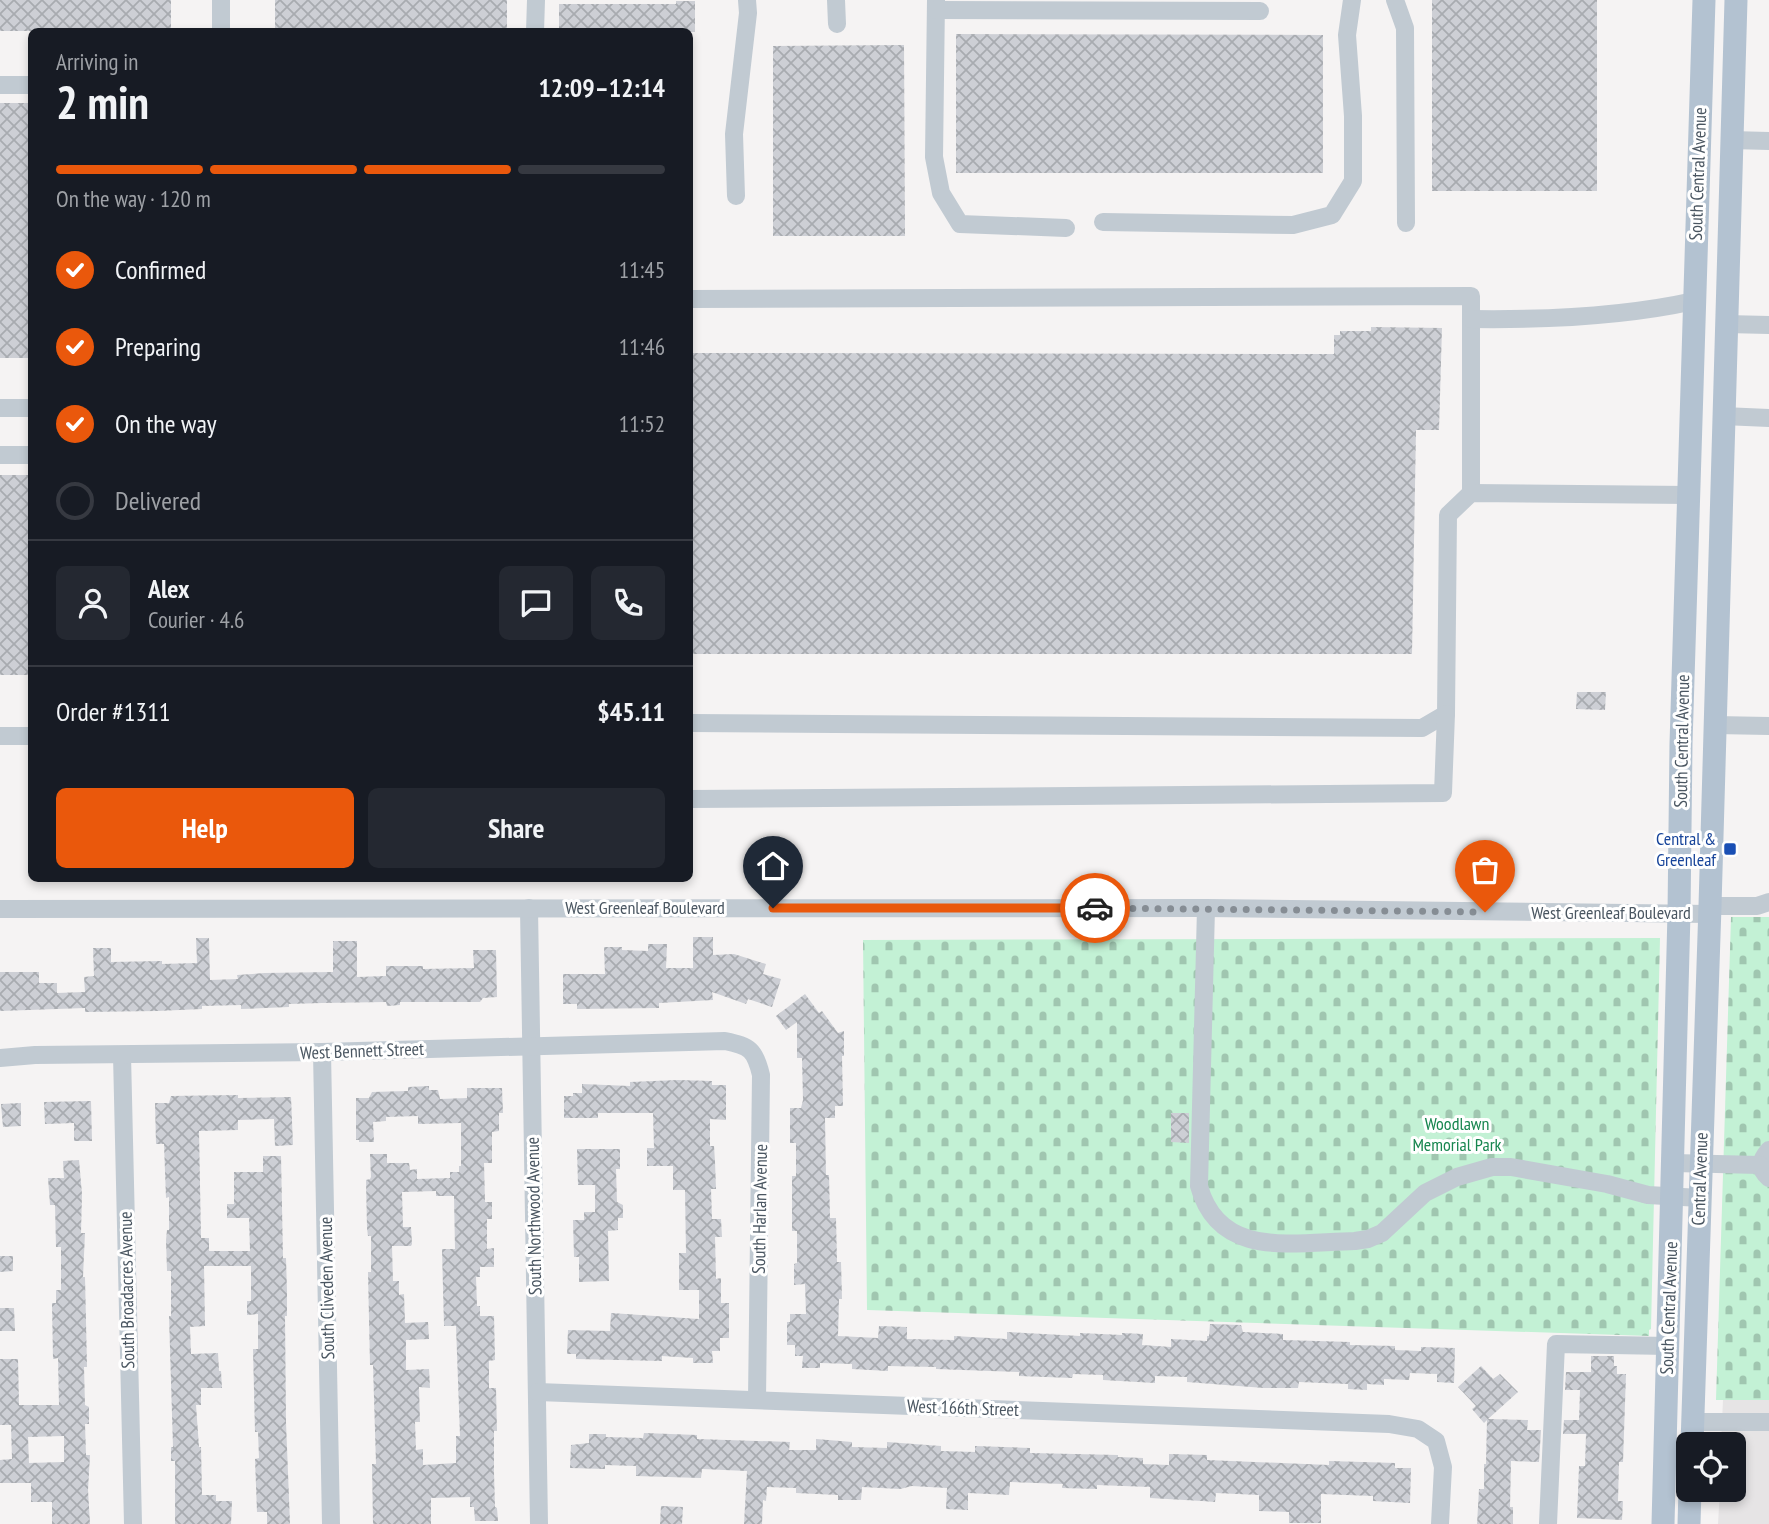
<!DOCTYPE html>
<meta charset="utf-8">
<style>
body{margin:0;font-family:"PT Sans Narrow",sans-serif;background:#242831;color:#f1f3f6;height:100vh;display:flex;flex-direction:column;font-size:26px;white-space:nowrap}
*{box-sizing:border-box;margin:0}
p{font-size:23px;color:#9ea1a6}
.icon{flex:none;width:38px;height:38px;fill:none;stroke:currentColor;stroke-width:2;stroke-linecap:round;stroke-linejoin:round}
.map{position:relative;flex:1;overflow:hidden}
.drawer{position:absolute;left:28px;top:28px;width:665px;height:854px;display:flex;flex-direction:column;background:#171b24;border-radius:10px;box-shadow:0 4px 10px #0003}
.drawer>*{flex:none}
.buttons{position:absolute;left:1676px;top:1432px;display:grid;gap:14px}
.buttons a{display:grid;place-items:center;width:70px;height:70px;border-radius:10px;background:#171b24;box-shadow:0 4px 10px #0003;font-size:35px}
.pin{position:absolute;display:grid;place-items:center;width:60px;height:60px;color:#fff;margin:-72px -30px;border-radius:50% 50% 50% 0;rotate:-45deg;box-shadow:0 0 7px #0007}
.pin .icon{rotate:45deg}
.courier{position:absolute;display:grid;place-items:center;width:70px;height:70px;margin:-35px;border:5px solid #ea580c;border-radius:50%;background:#fff;color:#222;box-shadow:0 2px 9px #0007}
.head em{font-style:normal;font-weight:800}
.head div{display:flex;flex-direction:column-reverse}
.head{display:flex;align-items:center;justify-content:space-between;height:119px;padding:0 28px}
h1{font-size:46px;font-weight:800;line-height:52px}
.bar{display:grid;grid-template-columns:repeat(4,1fr);gap:10px 7px;align-content:center;height:84px;padding:0 28px}
.bar i{height:9px;border-radius:5px;background:#363941}
.bar .selected{background:#ea580c}
.bar p{grid-column:span 4}
.line{display:flex;align-items:center;gap:18px;padding:0 28px;border-top:2px solid #363941}
.line div{flex:1}
.round{display:grid;place-items:center;flex:none;width:74px;height:74px;border-radius:10px;background:#242831}
ol{padding:0 28px;list-style:none}
li{display:flex;align-items:center;gap:21px;height:77px}
li p{margin-inline-start:auto}
li .icon{padding:7px;border-radius:50%;background:#ea580c;color:#fff;stroke-width:4}
li:last-child{color:#9ea1a6}
li i{width:38px;height:38px;border:4px solid #363941;border-radius:50%}
.cta{display:flex;gap:14px;margin-top:auto;padding:14px 28px}
.cta a{flex:1;height:80px;border-radius:10px;background:#ea580c;color:#fff;font-size:28px;font-weight:800;line-height:80px;text-align:center}
.cta a+a{background:#242831;color:#f1f3f6}
.map>svg:first-child{display:block}
.education{fill:#e6e4e5}
.cemetery{fill:url(#cemetery-stones)}
.building{fill:url(#building-cross-hatch);fill-rule:evenodd}
.lines{fill:none;stroke-linecap:round;stroke-linejoin:round}
.minor{stroke:#c1cad2;stroke-width:18}
.major{stroke:#b3c2d1;stroke-width:23}
.done{stroke:#868d94;stroke-width:7;stroke-dasharray:0 12.6}
.route{stroke:#ea580c;stroke-width:9}
.transit-dot{fill:#1a4fb4;stroke:#fff;stroke-width:2.5}
.labels{text-anchor:middle;stroke-width:6;stroke-linejoin:round;paint-order:stroke}
.street-label{font-size:18px;fill:#4a5661;stroke:#fff}
.transit-label{font-size:18px;fill:#164399;stroke:#fff;text-anchor:end}
.park-label{font-size:18px;fill:#17864f;stroke:#fff}
</style>
<div class="map">
<svg width="1769" height="1524" viewBox="0 0 1769 1524">
<defs>
<pattern id="cemetery-stones" width="16" height="16" patternUnits="userSpaceOnUse" patternTransform="scale(1.75)"><rect width="16" height="16" fill="#c3f1d5"/><path d="M2 7V4a2 2 0 0 1 4 0v3zM10 15v-3a2 2 0 0 1 4 0v3z" fill="#a0c6b0"/></pattern>
<pattern id="building-cross-hatch" width="8" height="8" patternUnits="userSpaceOnUse" patternTransform="scale(1.75)"><rect width="8" height="8" fill="#cdcfd5"/><path d="M0 0l8 8M0 8l8-8" fill="none" stroke="#a8abb0"/></pattern>
</defs>
<rect width="100%" height="100%" fill="#f5f3f3"/>
<path class="education" d="M1723,1400H1769V1524H1718L1720,1489H1734V1444H1721Z"/>
<g class="cemetery">
<path d="M1731,917H1769V1400H1716Z"/>
<path d="M1660,938L1651,1329L1649,1330V1336L867,1310L863,940Z"/>
</g>
<g class="building">
<rect x="0" y="0" width="171" height="31"/>
<rect x="275" y="0" width="232" height="32"/>
<rect x="1432" y="0" width="165" height="191"/>
<path d="M676,1H695V32H559V4H676Z"/>
<path d="M956,34L1323,35V173H956Z"/>
<path d="M904,45L905,236H773V46Z"/>
<rect x="0" y="103" width="32" height="255"/>
<path d="M1371,327L1442,328L1439,430H1416L1412,654H690V353L1334,354V335H1340V331H1371Z"/>
<rect x="0" y="475" width="32" height="200"/>
<path d="M1577,692H1606L1605,710L1576,709Z"/>
<path d="M693,937H713V955L734,954L766,964L763,974L781,979L772,1007L748,999L746,1004L712,992L713,1000L659,1003V1008L577,1009V1004H563V974H605L604,947H622V950L648,951V944H667L666,968H693Z"/>
<path d="M196,938H209L210,980L238,979L237,975L265,973L333,972V941H357V977L386,976V966H423V969L474,968L473,950H496L497,997L483,998L480,1002H400V1005L387,1006L386,1002L322,1003L289,1004V1007L241,1009V1005L202,1006V1009L157,1011L85,1012V1008L0,1011V972H39V983H57V993L85,992L84,977L94,976L93,948H111V962L162,961V964L197,963Z"/>
<path d="M805,994L819,1013L822,1011L838,1033L844,1031V1056H842L843,1106H835V1118H825L826,1175H829L830,1218H836L837,1262H841L842,1299H839L838,1336L878,1338L879,1326L907,1327V1339L954,1340V1336L1007,1339V1332L1080,1336V1333L1122,1335V1333L1143,1334L1142,1345L1171,1347V1339L1207,1341V1336H1209L1210,1324L1241,1325L1243,1332L1283,1334V1340L1350,1342V1345L1395,1346V1350L1421,1351V1347L1455,1348L1454,1383L1437,1382V1374L1410,1373L1409,1380L1384,1379V1385L1367,1384V1390L1348,1389V1384L1299,1382L1298,1388H1264L1187,1382V1377L1155,1376V1383L1103,1380V1375L1073,1374L1072,1378L1019,1376V1372L936,1369V1367L888,1366V1371L852,1369V1364L820,1363V1368H802L803,1356H795V1345H787V1322H790V1314H806L805,1284L794,1285V1264L797,1263V1231H792V1176H796V1143H790V1108H801L803,1100L802,1058H797V1022L786,1030L776,1016Z"/>
<path d="M678,1080L712,1081V1085H726V1120L710,1119V1146H714L715,1162L716,1189H711L712,1219H721L722,1237H715L716,1279L721,1278V1303H729V1338H720V1351H712L713,1363H693V1358L662,1356V1361L576,1359V1354H567L568,1330L610,1331L611,1313L699,1319V1290H679V1253H686L685,1190H673V1166H647V1148H654L653,1113H598V1118H564V1096H573V1093H582V1084L630,1086V1082Z"/>
<path d="M429,1086V1090H438L440,1099L467,1098V1088H502L503,1113H499V1131L492,1132V1163H484L485,1202H492V1219H487V1249L494,1248V1267H480V1277H476L477,1306H480V1316H494L495,1360L489,1361V1388H496L497,1431H494V1473L495,1507L497,1508L498,1521H475L474,1507H470V1497L431,1498V1524H373L372,1464H376L373,1365H370L368,1272H371V1236H368L367,1228L366,1180L370,1179L371,1177L370,1154H387V1163H409L410,1170L417,1169V1179L450,1178V1172H459V1166H461V1123L418,1124V1116L386,1117V1121L373,1122L374,1142H359V1140H356V1098H369L372,1092L408,1091V1087ZM436,1191V1196H454L455,1249H442L443,1288L444,1326H456L460,1436H456V1463L423,1465V1449L416,1450L415,1422H420L419,1387L430,1388L429,1369L406,1370V1340L429,1339L428,1322L405,1323L404,1294L399,1295V1281H393L392,1246H411L412,1244L411,1227H403L402,1192Z"/>
<path d="M238,1095V1098L291,1097L293,1145L275,1146L274,1119L238,1120V1130L199,1131L201,1238H209V1251H250L249,1218H227V1204H234V1172H263V1156H281L283,1258H286L287,1291V1316H285L286,1422L290,1524H267V1512H257L255,1459L259,1458L258,1432H255L253,1349H258V1314L247,1315V1301H251V1266H204L205,1326L190,1327L191,1354L218,1353L219,1371H221L222,1388H201V1405H196L199,1447H201L202,1495H216V1501H232L231,1524H175V1461H171V1447H173L169,1316H171V1271H167L166,1240L167,1230H169V1197L166,1198L164,1144H156L155,1103H169L171,1096Z"/>
<path d="M91,1101L92,1141H74V1123L45,1124L44,1102Z"/>
<path d="M21,1103V1126L3,1127L1,1104Z"/>
<path d="M1171,1113H1189V1143L1171,1142Z"/>
<path d="M577,1149H620V1169H616L617,1202L623,1205V1218H618V1230L608,1231L609,1281L579,1282V1257H574L573,1220H584V1212H595V1185H578Z"/>
<path d="M79,1160L82,1194L81,1233H85L83,1277H85L87,1367H84L85,1405L89,1407V1424H85L86,1455H90L88,1490L90,1524H52V1502H31V1483H0V1460L12,1459L11,1425H0V1359H18L19,1405H59L58,1358L53,1359L52,1303H56V1290H61V1247H56L55,1205H50L48,1178H64L63,1161ZM64,1436V1462L29,1463L28,1437Z"/>
<path d="M0,1256H13V1271L0,1272Z"/>
<path d="M0,1308H14L15,1331H0Z"/>
<path d="M1591,1356H1614V1366H1617V1374H1626L1623,1462H1619L1618,1501H1623L1622,1520L1577,1518L1579,1466H1585L1586,1434H1563L1564,1420H1579L1580,1390H1565L1566,1372H1591Z"/>
<path d="M1481,1366L1493,1379L1500,1374L1518,1392L1488,1419L1528,1420L1527,1430H1541L1539,1462L1511,1461L1510,1507H1513V1524H1477L1479,1489H1484V1464H1486L1487,1420L1484,1423L1472,1409L1476,1406L1458,1387Z"/>
<path d="M644,1433L697,1435V1439L790,1442L789,1450H816V1439L852,1442V1447L887,1448V1442L941,1446V1451L975,1452V1446L1030,1448V1453L1118,1455V1457L1143,1458V1464L1169,1465V1454L1207,1455V1460L1329,1465V1461L1395,1463V1468H1411L1410,1503L1373,1501V1496L1321,1494V1523H1289V1512L1259,1511V1495L1216,1493L1215,1502L1202,1501L1150,1498V1487L1097,1485V1489L1062,1488L1063,1484L1010,1482L1009,1495L968,1493V1510L946,1509L947,1488L912,1486L900,1489L862,1487L861,1500H838V1495L796,1493V1488L767,1487L766,1501L763,1500L762,1524H744L747,1471L702,1469L701,1478L636,1476V1466L605,1465V1469L570,1468L571,1445L589,1443V1434H606V1437L643,1438Z"/>
<path d="M661,1506L683,1507L682,1524H660Z"/>
</g>
<g class="lines">
<g class="minor">
<path d="M836,0L837,24"/>
<path d="M936,0L934,157L941,193L960,224L1066,228"/>
<path d="M1395,0L1405,28L1406,223"/>
<path d="M936,10L1260,11"/>
<path d="M221,32V0"/>
<path d="M535,32L536,0"/>
<path d="M0,85H32"/>
<path d="M1731,140L1769,141"/>
<path d="M736,196L734,134L748,13L747,0"/>
<path d="M1103,222L1293,225L1332,215L1353,181V116L1347,35L1352,0"/>
<path d="M690,299L1471,296V493"/>
<path d="M1471,319C1545,320 1622,317 1694,301"/>
<path d="M1726,324L1769,325"/>
<path d="M0,408H32"/>
<path d="M1723,416L1769,418"/>
<path d="M0,455H32"/>
<path d="M690,723L1422,728L1446,714L1448,515L1471,493L1689,495"/>
<path d="M1715,725L1769,726"/>
<path d="M0,736H32"/>
<path d="M690,799L1443,793L1446,714"/>
<path d="M1710,906H1757L1769,902"/>
<path d="M529,908L539,1524"/>
<path d="M1206,908L1199,1186C1219,1260 1295,1242 1355,1241L1368,1239L1382,1233L1425,1193L1457,1177L1492,1167H1511L1607,1184L1648,1195L1700,1198"/>
<path d="M0,909L1206,908L1709,914"/>
<path d="M322,1052L331,1524"/>
<path d="M122,1055L133,1524"/>
<path d="M0,1058L35,1055L322,1052L725,1041C750,1046 755,1050 761,1075L757,1400"/>
<path d="M1769,1150C1760,1160 1758,1169 1769,1178"/>
<path d="M1673,1163L1760,1165"/>
<path d="M538,1392L1389,1424L1418,1429L1436,1441L1443,1467L1440,1524"/>
<path d="M1692,1422H1769"/>
<path d="M1548,1524L1556,1344L1668,1346"/>
</g>
<g class="major">
<path d="M1692,1444L1710,906L1736,0"/>
<path d="M1663,1524L1679,913L1681,744L1704,0"/>
<path d="M1689,1524L1690,1489"/>
</g>
</g>
<g class="lines">
<path class="done" d="M1095,908L1485,912"/>
<path class="route" d="M773,908H1095"/>
</g>
<rect class="transit-dot" x="1723" y="842" width="14" height="14" rx="3.5"/>
<g class="labels">
<g class="street-label">
<text transform="translate(1698 174) rotate(-88)" y="6">South Central Avenue</text>
<text transform="translate(1682 741) rotate(-89)" y="6">South Central Avenue</text>
<text x="645" y="914">West Greenleaf Boulevard</text>
<text x="1611" y="919">West Greenleaf Boulevard</text>
<text transform="translate(362 1051) rotate(-2)" y="6">West Bennett Street</text>
<text transform="translate(1700 1179) rotate(-88)" y="6">Central Avenue</text>
<text transform="translate(760 1209) rotate(-89)" y="6">South Harlan Avenue</text>
<text transform="translate(534 1216) rotate(-91)" y="6">South Northwood Avenue</text>
<text transform="translate(327 1288) rotate(-91)" y="6">South Cliveden Avenue</text>
<text transform="translate(127 1290) rotate(-91)" y="6">South Broadacres Avenue</text>
<text transform="translate(1669 1308) rotate(-88)" y="6">South Central Avenue</text>
<text transform="translate(963 1408) rotate(2)" y="6">West 166th Street</text>
</g>
<g class="transit-label">
<text x="1716" y="845">Central &amp;<tspan x="1716" dy="21">Greenleaf</tspan></text>
</g>
<g class="park-label">
<text x="1457" y="1130">Woodlawn<tspan x="1457" dy="21">Memorial Park</tspan></text>
</g>
</g>
</svg>
<div class="buttons">
<a><svg class="icon" aria-label="locate" viewBox="0 0 24 24"><circle cx="12" cy="12" r="6"/><path d="M12 2v4M12 18v4M2 12h4M18 12h4"/></svg></a>
</div>
<div class="pin" style="left:1485px;top:912px;background:#ea580c"><svg class="icon" aria-label="bag" viewBox="0 0 24 24"><path d="M5 8h14l-1 12H6zM9 8a3 3 0 0 1 6 0"/></svg></div>
<div class="pin" style="left:773px;top:908px;background:#1f2937"><svg class="icon" aria-label="home" viewBox="0 0 24 24"><path d="M3 11l9-7 9 7M6 9v11h12V9"/></svg></div>
<div class="courier" style="left:1095px;top:908px"><svg class="icon" aria-label="car" viewBox="0 0 24 24"><path d="M5 17H2v-5l4-1 3-4h7l3 4 3 1v5h-3M9 17h6M6 11h13"/><circle cx="7" cy="17" r="2"/><circle cx="17" cy="17" r="2"/></svg></div>
<section class="drawer">
<div class="head"><div><h1>2 min</h1><p>Arriving in</p></div><em>12:09–12:14</em></div>
<div class="bar"><i class="selected"></i><i class="selected"></i><i class="selected"></i><i></i><p>On the way · 120 m</p></div>
<ol>
<li><svg class="icon" aria-label="check" viewBox="0 0 24 24"><path d="M5 12l5 5 9-10"/></svg>Confirmed<p>11:45</p></li>
<li><svg class="icon" aria-label="check" viewBox="0 0 24 24"><path d="M5 12l5 5 9-10"/></svg>Preparing<p>11:46</p></li>
<li><svg class="icon" aria-label="check" viewBox="0 0 24 24"><path d="M5 12l5 5 9-10"/></svg>On the way<p>11:52</p></li>
<li><i></i>Delivered</li>
</ol>
<div class="line" style="height:126px"><a class="round"><svg class="icon" aria-label="person" viewBox="0 0 24 24"><circle cx="12" cy="8" r="4"/><path d="M4 21q1-7 8-7t8 7"/></svg></a><div><b>Alex</b><p>Courier · 4.6</p></div><a class="round"><svg class="icon" aria-label="chat" viewBox="0 0 24 24"><path d="M4 5h16v11H9l-5 4z"/></svg></a><a class="round"><svg class="icon" aria-label="phone" viewBox="0 0 24 24"><path d="M5 4h4l2 5-3 2q2 4 5 5l2-3 5 2v4C11 20 4 13 5 4z"/></svg></a></div>
<div class="line" style="height:91px"><div>Order #1311</div><b>$45.11</b></div>
<div class="cta"><a>Help</a><a>Share</a></div>
</section>
</div>
